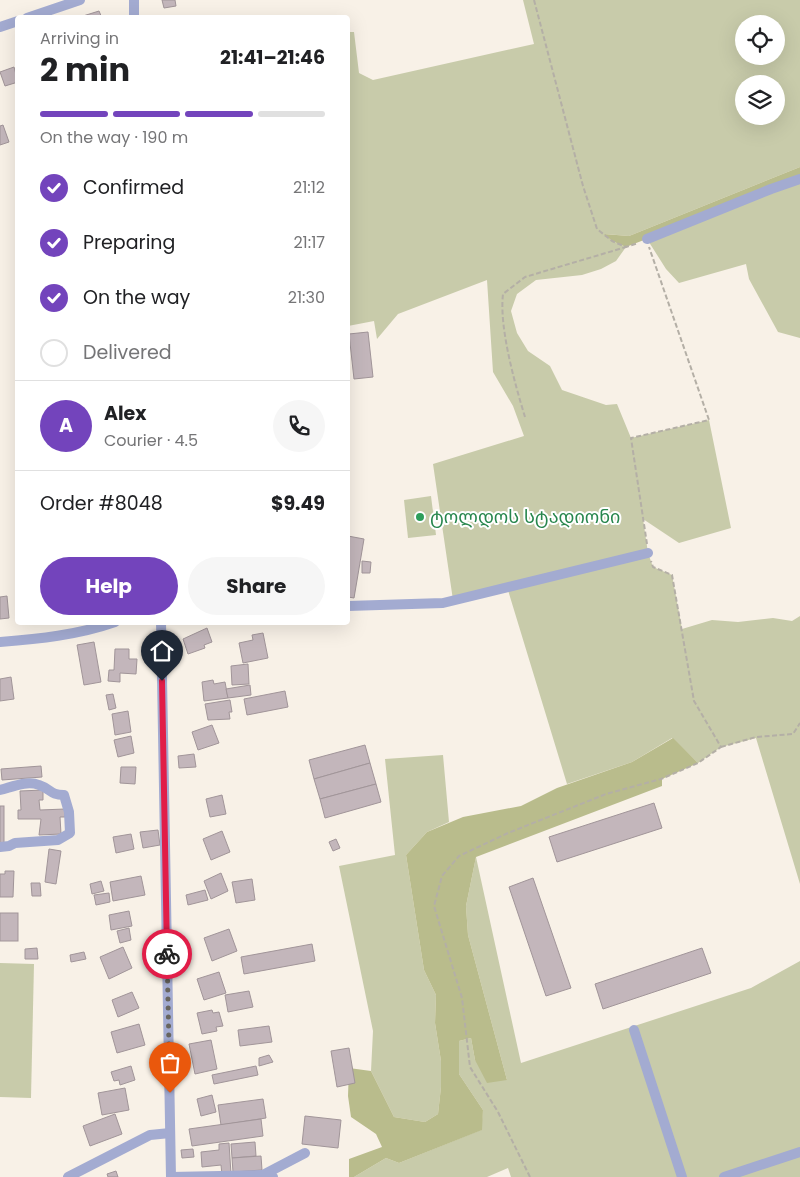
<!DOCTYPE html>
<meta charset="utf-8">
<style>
body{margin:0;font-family:Poppins,"Noto Sans Georgian",sans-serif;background:#f6f6f6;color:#202124;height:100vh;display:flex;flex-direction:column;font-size:19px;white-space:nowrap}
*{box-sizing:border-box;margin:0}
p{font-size:16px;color:#757577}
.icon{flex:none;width:28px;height:28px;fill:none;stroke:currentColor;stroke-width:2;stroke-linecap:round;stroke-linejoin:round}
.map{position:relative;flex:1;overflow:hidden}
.panel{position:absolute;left:15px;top:15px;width:335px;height:610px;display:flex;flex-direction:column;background:#fff;border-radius:5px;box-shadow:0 5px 20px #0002}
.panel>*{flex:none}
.controls{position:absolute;left:735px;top:15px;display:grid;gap:10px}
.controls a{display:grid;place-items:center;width:50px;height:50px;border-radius:50%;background:#fff;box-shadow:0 5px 20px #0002;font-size:25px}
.pin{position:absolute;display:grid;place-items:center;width:42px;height:42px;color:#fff;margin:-51px -21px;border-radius:50% 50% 50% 0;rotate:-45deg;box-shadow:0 0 5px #0007}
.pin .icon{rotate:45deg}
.courier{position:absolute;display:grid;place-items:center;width:50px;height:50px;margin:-25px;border:4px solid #e11d48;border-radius:50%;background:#fff;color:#222;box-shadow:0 1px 6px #0007}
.head em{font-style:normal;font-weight:700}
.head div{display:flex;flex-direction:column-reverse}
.head{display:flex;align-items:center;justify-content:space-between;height:85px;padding:0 25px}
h1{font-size:32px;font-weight:700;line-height:38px}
.bar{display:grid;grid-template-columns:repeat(4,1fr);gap:8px 5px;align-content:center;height:60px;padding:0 25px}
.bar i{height:6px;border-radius:4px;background:#e0e0e0}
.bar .selected{background:#7344bc}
.bar p{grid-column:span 4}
.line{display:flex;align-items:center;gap:12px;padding:0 25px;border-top:1px solid #e0e0e0}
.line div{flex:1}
.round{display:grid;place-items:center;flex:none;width:52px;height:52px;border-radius:26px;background:#f6f6f6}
ol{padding:0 25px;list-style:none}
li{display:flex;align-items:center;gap:15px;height:55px}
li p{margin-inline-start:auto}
li .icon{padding:5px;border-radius:50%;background:#7344bc;color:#fff;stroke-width:4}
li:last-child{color:#757577}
li i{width:28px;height:28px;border:2px solid #e0e0e0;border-radius:50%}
.cta{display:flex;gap:10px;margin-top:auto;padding:10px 25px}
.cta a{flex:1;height:58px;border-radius:30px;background:#7344bc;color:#fff;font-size:20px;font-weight:700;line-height:58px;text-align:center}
.cta a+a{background:#f6f6f6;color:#202124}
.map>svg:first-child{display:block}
.green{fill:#c8cbaa;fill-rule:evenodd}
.forest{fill:#b9bc8c}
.building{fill:#c3b6bb;stroke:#a19599}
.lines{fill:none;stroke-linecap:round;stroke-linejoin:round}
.path{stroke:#b4afa6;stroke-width:2;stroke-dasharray:5 2.5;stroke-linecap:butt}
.minor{stroke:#a3abd1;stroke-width:10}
.done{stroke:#68655e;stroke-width:5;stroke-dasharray:0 9}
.route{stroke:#e11d48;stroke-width:6}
.leisure-dot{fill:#2e9e5b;stroke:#fff;stroke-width:2}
.labels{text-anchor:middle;stroke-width:4;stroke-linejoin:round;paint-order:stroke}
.leisure-label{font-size:18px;fill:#27864d;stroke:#fff;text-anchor:start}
</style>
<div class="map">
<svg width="800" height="1177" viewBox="0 0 800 1177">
<rect width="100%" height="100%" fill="#f8f1e7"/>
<g class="green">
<path d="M523,0H800V167L629,236L605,234L612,241L626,247L616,261L601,269L582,275L536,280L517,294L511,311L517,333L528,351L550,366L562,390L606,405L617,404L631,438L709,420L731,528L679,543L643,519L648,553L653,567L672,575L682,629L712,620L738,622L773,618L792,621L800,616V884L756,738L721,747L698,763L672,738L632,762L567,784L507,587L453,600L433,464L524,436L513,406L493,372L487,280L398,314L377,339L374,321L348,326V32H354L359,73L373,80L534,44ZM744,24H776V56H744ZM744,84H776V116H744Z"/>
<path d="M800,179V338L778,332L749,279L746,264L679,283L666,269L647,239Z"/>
<path d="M431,496L436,535L408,538L404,500Z"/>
<path d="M443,755L449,822L427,832L406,855L424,970L436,995L435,1023L441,1061V1087L438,1114L425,1122L394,1117L371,1071L373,1031L339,866L395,855L385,759Z"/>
<path d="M476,857L521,1063L751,988L800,961V1177H511L508,1168L487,1177H354L386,1158L399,1163L481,1130L483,1110L459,1074V1041L471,1038L475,1060L507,1080L468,935L466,906Z"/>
<path d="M0,963L34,964L31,1098L0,1097Z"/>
</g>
<g class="forest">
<path d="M800,167V179L626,247L612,241L604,234L629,236Z"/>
<path d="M673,738L698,763L662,779V786L476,857L466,906L468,935L507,1080L487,1083L475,1060L471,1038L459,1041V1074L483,1110L482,1130L399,1163L386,1158L354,1177H349V1159L382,1147L376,1134L351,1117L348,1096L349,1068L371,1071L394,1117L425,1122L438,1114L441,1087V1061L435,1023L436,995L424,970L406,855L427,832L463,817L521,806L557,788L632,762Z"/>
</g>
<g class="building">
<path d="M162,0H175L176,6L164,8Z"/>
<path d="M99,11L102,18H83V16Z"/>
<path d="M14,67L18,82L5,86L0,72Z"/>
<path d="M3,125L9,142L0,145V126Z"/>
<path d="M368,332L373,377L354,379L349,334Z"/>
<path d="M348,536L364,539L354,598L348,597Z"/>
<path d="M362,561L371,562L370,573H362Z"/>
<path d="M7,596L9,618L0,619V597Z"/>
<path d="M207,628L212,642L204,645L205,648L188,654L183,639Z"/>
<path d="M263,633L268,658L243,663L239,643L253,640L252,635Z"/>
<path d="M94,642L101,682L84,685L77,645Z"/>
<path d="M115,649H129V659H137L136,674L120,673V682L108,681L109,670H114Z"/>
<path d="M248,664L249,684L232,685L231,666Z"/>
<path d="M11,677L14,699L0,701V679Z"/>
<path d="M213,680L214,684L225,682L228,698L204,701L202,682Z"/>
<path d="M250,685L251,695L228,698L226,689Z"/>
<path d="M285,691L288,707L247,715L244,699Z"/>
<path d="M113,694L116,708L109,710L106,695Z"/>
<path d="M230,700L232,712H229L230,719L208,720L205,704Z"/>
<path d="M128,711L131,732L115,735L112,714Z"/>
<path d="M212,725L219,743L198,750L192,732Z"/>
<path d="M131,736L134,753L118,757L114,740Z"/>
<path d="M365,745L370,763L314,779L309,760Z"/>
<path d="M194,754L196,767L179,768L178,756Z"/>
<path d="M370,763L376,784L320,799L314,779Z"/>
<path d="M41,766L42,777L2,780L1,769Z"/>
<path d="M121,767H136L135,784L120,783Z"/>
<path d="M376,784L381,802L325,818L320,799Z"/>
<path d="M43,790V800H39L40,810L65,809V817H60L61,834L39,835L41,819H18V810H21L20,791Z"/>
<path d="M222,795L226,814L210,817L206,799Z"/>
<path d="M654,803L662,828L557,862L549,837Z"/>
<rect x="0" y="806" width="4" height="37"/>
<path d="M158,830L160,845L143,848L140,832Z"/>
<path d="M222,831L230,852L211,860L203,839Z"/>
<path d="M131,834L134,849L116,853L113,837Z"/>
<path d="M336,839L340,848L333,851L329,842Z"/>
<path d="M49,849L61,851L56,884L45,882Z"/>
<path d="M5,871H14L13,897H0V874H5Z"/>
<path d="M221,873L228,891L211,899L204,881Z"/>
<path d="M141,876L145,895L113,901L110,882Z"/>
<path d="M533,878L571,988L546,996L509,887Z"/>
<path d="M252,879L255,900L236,903L232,882Z"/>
<path d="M101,881L104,891L92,894L90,884Z"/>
<path d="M31,883H40L41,896H32Z"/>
<path d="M205,890L208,900L188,905L186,895Z"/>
<path d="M109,893L110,902L96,905L94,895Z"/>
<path d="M129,911L132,926L111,930L109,915Z"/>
<rect x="0" y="913" width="18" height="28"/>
<path d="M129,928L131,940L120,943L117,931Z"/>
<path d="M229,929L237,951L212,961L204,938Z"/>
<path d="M312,944L315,961L244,974L241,957Z"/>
<path d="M123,947L132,968L109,979L100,957Z"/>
<path d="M37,948L38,959H25V949Z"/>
<path d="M702,948L711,973L603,1009L595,984Z"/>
<path d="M84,952L86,959L71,962L70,955Z"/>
<path d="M219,972L226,993L204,1000L197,979Z"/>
<path d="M249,991L253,1007L228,1012L225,995Z"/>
<path d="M132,992L139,1008L118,1017L112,1000Z"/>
<path d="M212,1010L213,1013L219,1012L223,1026L216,1027L217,1031L202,1034L197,1013Z"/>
<path d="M139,1024L145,1045L117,1053L111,1032Z"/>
<path d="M269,1026L272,1042L240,1046L238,1030Z"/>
<path d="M211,1040L217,1069L195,1074L189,1044Z"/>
<path d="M349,1048L355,1083L337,1087L331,1051Z"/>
<path d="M269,1055L273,1062L259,1066V1058Z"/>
<path d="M131,1066L135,1080L120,1085L119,1080L114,1081L111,1072Z"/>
<path d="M256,1066L258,1075L214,1084L212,1075Z"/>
<path d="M125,1088L129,1110L102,1115L98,1093Z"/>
<path d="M212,1095L216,1112L201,1116L197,1099Z"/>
<path d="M263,1099L266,1118L221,1125L218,1105Z"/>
<path d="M115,1114L122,1134L90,1146L83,1126Z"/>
<path d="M305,1116L341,1120L338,1148L302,1144Z"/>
<path d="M261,1119L263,1136L192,1146L189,1129Z"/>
<path d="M255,1142L256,1156L232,1158L231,1144Z"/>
<path d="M229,1143L231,1174L222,1175L221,1165L202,1167L201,1152L219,1150V1144Z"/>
<path d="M193,1149L194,1157L182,1158L181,1150Z"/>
<path d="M261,1156L262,1170L233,1172L232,1158Z"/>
<path d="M116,1171L118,1177H108L107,1174Z"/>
</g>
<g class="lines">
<g class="path">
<path d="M534,0L583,186L597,229L612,241L626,247L638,243"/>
<path d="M525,417C515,384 499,328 503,294L525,277L626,247"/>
<path d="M647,544L631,438L709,420L649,247"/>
<path d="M721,747L756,737L793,734L800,723"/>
<path d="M530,1177L498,1112L470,1067L462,998L434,906L442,876L459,856L508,833L606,794L661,779L698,763L721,747L694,701L672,575L653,567L651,561"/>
</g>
<g class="minor">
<path d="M134,0V18"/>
<path d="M27,18L80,0"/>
<path d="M0,27L18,21"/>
<path d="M647,239L771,189L800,179"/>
<path d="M348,606L443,603L648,553"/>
<path d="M161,622L171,1177"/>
<path d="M0,642C38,639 78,635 115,622"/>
<path d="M0,790C12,787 27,780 39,785C51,789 50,795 64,795L69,812L70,833L58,840L15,843L9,846L0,847"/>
<path d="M634,1030L682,1177"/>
<path d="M263,1175L305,1153"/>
<path d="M68,1177L150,1135L170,1133"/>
<path d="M171,1177L263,1175L273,1177"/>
<path d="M724,1177L800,1152"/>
</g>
</g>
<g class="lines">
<path class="done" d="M167,954L170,1093"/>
<path class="route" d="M162,681L167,954"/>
</g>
<circle class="leisure-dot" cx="420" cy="517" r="5"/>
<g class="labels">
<g class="leisure-label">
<text x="430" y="523">ტოლდოს სტადიონი</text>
</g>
</g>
</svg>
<div class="controls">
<a><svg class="icon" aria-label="locate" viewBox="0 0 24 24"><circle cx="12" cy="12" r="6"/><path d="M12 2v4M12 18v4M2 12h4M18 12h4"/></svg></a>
<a><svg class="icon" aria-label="layers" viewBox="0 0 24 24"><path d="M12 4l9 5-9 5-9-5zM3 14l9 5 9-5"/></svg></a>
</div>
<div class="pin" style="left:170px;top:1093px;background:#ea580c"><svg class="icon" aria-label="bag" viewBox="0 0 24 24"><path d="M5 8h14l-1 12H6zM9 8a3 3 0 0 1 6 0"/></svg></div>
<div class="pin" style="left:162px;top:681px;background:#1f2937"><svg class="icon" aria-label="home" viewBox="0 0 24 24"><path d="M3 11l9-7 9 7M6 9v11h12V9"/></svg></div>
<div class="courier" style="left:167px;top:954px"><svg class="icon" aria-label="bike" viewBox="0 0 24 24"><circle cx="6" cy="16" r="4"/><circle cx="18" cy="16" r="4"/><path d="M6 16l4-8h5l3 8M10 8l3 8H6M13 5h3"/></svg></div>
<section class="panel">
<div class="head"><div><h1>2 min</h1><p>Arriving in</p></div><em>21:41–21:46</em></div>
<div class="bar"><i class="selected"></i><i class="selected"></i><i class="selected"></i><i></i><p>On the way · 190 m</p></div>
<ol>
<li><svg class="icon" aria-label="check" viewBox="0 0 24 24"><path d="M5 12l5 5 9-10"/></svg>Confirmed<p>21:12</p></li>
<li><svg class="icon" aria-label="check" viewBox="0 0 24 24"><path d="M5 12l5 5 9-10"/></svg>Preparing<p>21:17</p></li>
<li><svg class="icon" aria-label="check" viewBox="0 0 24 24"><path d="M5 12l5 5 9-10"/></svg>On the way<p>21:30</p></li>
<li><i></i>Delivered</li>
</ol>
<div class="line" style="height:90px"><b class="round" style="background:#7344bc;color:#fff">A</b><div><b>Alex</b><p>Courier · 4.5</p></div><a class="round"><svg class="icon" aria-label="phone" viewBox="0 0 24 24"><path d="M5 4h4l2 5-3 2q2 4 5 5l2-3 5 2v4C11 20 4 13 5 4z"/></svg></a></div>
<div class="line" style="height:65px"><div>Order #8048</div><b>$9.49</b></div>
<div class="cta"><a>Help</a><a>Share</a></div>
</section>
</div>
